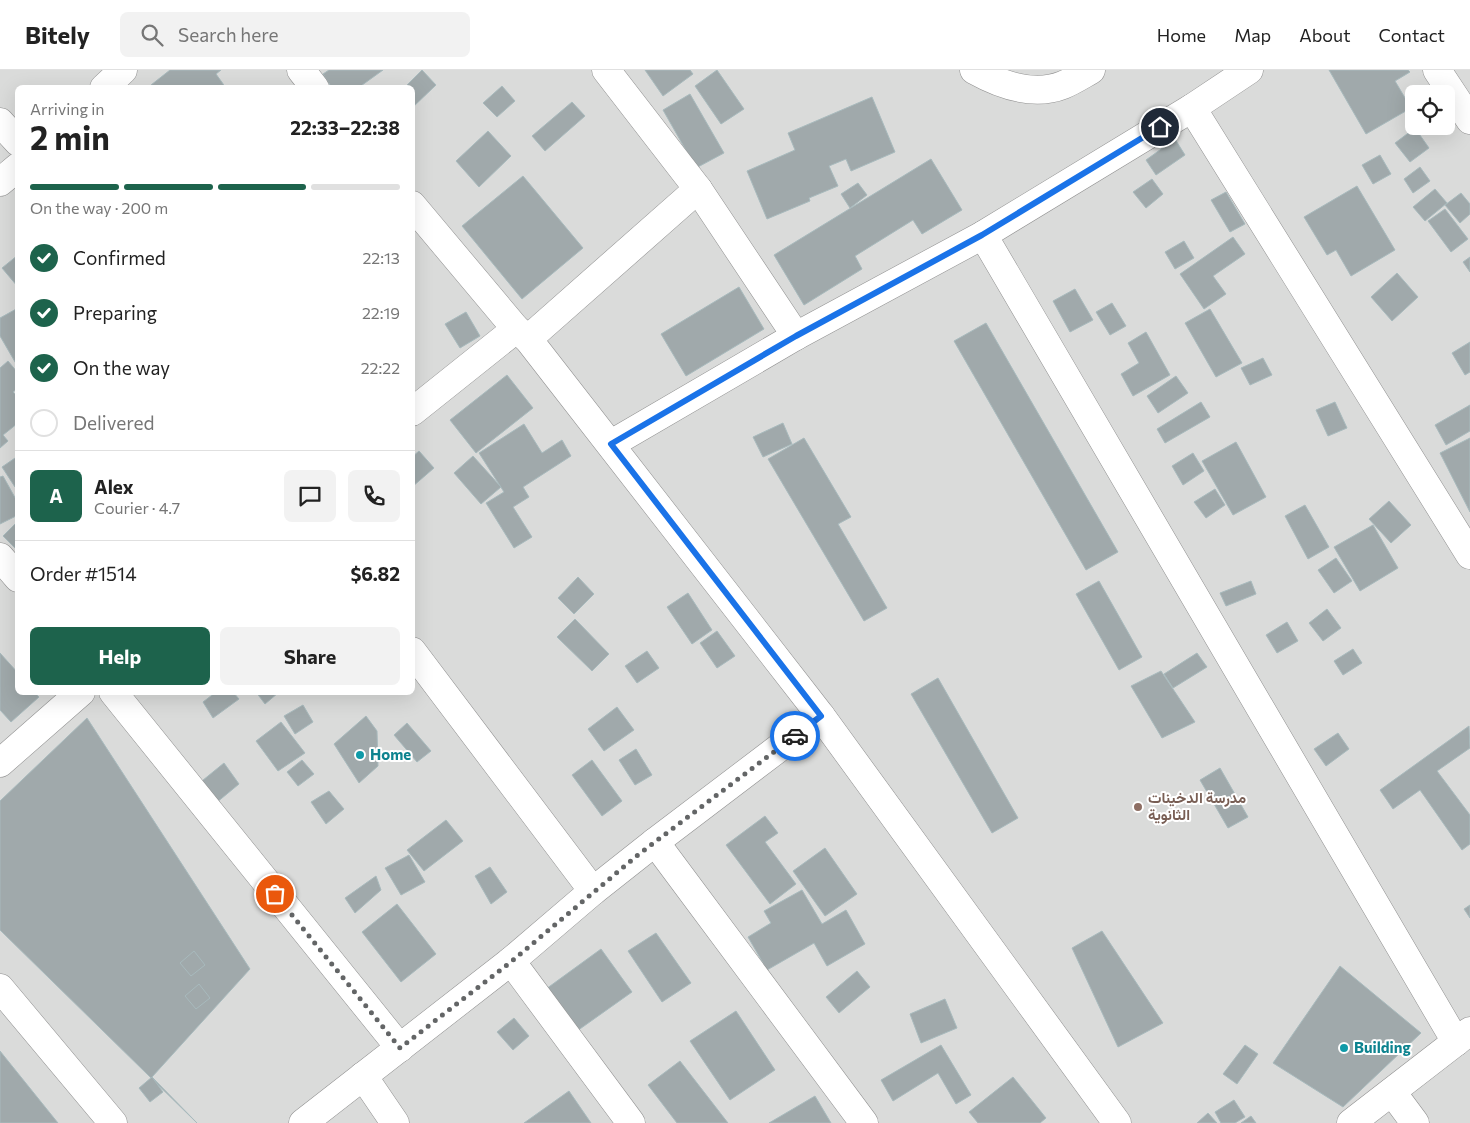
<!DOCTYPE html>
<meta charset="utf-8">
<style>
body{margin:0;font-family:Commissioner,Vazirmatn,sans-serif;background:#f2f2f2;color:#222;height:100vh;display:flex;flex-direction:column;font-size:19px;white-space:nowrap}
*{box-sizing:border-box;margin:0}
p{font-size:16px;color:#767676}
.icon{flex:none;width:28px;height:28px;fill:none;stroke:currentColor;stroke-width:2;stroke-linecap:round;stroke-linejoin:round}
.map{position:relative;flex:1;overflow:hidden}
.side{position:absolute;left:15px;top:15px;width:400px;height:610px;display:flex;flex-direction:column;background:#fff;border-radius:8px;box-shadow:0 5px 20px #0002}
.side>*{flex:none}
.controls{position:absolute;left:1405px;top:15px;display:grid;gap:10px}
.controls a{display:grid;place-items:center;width:50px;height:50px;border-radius:8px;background:#fff;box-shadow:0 5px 20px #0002;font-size:25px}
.pin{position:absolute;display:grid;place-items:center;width:42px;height:42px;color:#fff;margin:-21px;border:2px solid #fff;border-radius:50%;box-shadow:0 1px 5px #0007}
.courier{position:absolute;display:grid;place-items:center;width:50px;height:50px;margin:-25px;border:4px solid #1a73e8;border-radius:50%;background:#fff;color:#222;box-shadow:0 1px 6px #0007}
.head em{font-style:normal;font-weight:700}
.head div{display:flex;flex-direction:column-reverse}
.head{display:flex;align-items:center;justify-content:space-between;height:85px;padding:0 15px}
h1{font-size:32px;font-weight:700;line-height:38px}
.bar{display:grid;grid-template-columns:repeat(4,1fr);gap:8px 5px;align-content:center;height:60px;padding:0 15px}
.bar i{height:6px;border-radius:4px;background:#e0e0e0}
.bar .selected{background:#1d634c}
.bar p{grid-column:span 4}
.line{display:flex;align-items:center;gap:12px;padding:0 15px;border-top:1px solid #e0e0e0}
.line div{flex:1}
.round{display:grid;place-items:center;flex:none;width:52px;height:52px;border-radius:8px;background:#f2f2f2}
ol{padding:0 15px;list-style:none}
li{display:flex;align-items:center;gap:15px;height:55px}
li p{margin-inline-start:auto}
li .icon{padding:5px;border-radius:50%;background:#1d634c;color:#fff;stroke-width:4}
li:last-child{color:#767676}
li i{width:28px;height:28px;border:2px solid #e0e0e0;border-radius:50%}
.action{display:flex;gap:10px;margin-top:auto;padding:10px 15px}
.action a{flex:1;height:58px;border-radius:8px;background:#1d634c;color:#fff;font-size:20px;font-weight:700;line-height:58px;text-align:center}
.action a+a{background:#f2f2f2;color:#222}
header{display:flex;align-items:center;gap:30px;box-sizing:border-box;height:70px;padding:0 25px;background:#fff;border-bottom:1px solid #e0e0e0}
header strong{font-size:24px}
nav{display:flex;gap:28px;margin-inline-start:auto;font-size:18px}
.search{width:350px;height:45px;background:#f2f2f2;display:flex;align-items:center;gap:12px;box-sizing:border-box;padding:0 18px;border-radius:8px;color:#767676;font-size:19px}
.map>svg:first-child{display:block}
.residential{fill:#dadbda;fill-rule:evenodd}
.building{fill:#a0a9ab;stroke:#a8babd}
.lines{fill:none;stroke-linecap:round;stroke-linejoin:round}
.minor-casing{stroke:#919191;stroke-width:29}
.minor{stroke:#fff;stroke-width:28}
.done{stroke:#636566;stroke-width:5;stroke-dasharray:0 9}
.route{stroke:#1a73e8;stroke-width:6}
.culture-dot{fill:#0f9aa8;stroke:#fff;stroke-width:2}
.education-dot{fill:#8d6e63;stroke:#fff;stroke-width:2}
.labels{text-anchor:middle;stroke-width:4;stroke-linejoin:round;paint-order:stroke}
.culture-label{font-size:15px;font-weight:bold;fill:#0d838f;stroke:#fff;text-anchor:start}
.education-label{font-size:15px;font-weight:bold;fill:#785e54;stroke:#fff;text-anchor:start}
</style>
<header>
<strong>Bitely</strong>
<div class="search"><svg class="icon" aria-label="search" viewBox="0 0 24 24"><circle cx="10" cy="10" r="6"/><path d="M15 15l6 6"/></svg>Search here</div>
<nav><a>Home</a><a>Map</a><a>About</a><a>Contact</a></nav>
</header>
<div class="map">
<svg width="1470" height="1053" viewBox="0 0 1470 1053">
<rect width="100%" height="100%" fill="#e4eaed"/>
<path class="residential" d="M0,0H1470V1053H0ZM18,18H412V622H18ZM1414,24H1446V56H1414Z"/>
<g class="building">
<path d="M170,0H221L216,4L226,18H153L151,15Z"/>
<path d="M329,0H383L358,18H332L323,4Z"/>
<path d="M422,0L436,15L412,38V18H404Z"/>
<path d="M645,0H690L693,4L663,26Z"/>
<path d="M717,0L744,39L721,54L695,16Z"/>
<path d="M1329,0H1408L1410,2L1395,11L1411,38L1366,64Z"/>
<path d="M502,16L515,31L497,47L483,33Z"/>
<path d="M690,24L724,83L696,98L663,40Z"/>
<path d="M872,27L895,82L851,101L846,89L829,96L838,116L809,128L810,131L767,149L747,101L795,80L788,63Z"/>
<path d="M572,32L585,46L545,81L532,66Z"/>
<path d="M1415,58L1429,78L1410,92L1395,73Z"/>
<path d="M488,61L511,86L479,117L456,91Z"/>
<path d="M1175,69L1185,85L1156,105L1146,90Z"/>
<path d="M1380,85L1391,104L1373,114L1362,95Z"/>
<path d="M931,89L962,140L922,164L913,150L855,186L862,199L804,235L774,185Z"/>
<path d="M1420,97L1430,111L1413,123L1404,109Z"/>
<path d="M523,106L583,178L522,229L462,156Z"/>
<path d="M1152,109L1163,124L1146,138L1133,122Z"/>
<path d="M858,113L867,125L850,138L841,124Z"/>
<path d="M1357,116L1395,180L1351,206L1336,180L1327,185L1304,147Z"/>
<path d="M1435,119L1447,133L1425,151L1413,137Z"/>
<path d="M1226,122L1245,154L1230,162L1211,130Z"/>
<path d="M1461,123L1470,134V144L1460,153L1445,135Z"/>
<path d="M1445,139L1468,169L1451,182L1428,151Z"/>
<path d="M1233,167L1245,184L1213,206L1226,224L1204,239L1180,204Z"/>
<path d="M1184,171L1194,188L1175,199L1165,182Z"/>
<path d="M18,185V217L2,198Z"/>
<path d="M1470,187V202L1463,192Z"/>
<path d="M1397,203L1418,227L1392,251L1371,227Z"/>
<path d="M739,217L764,259L686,306L661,264Z"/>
<path d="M1075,219L1093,250L1070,262L1053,231Z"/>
<path d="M1112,233L1126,256L1110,265L1096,242Z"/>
<path d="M18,238V297L0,266V248Z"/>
<path d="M1210,239L1242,293L1216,307L1185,253Z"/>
<path d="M466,242L480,266L460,278L445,254Z"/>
<path d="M986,253L1118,482L1086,500L954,271Z"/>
<path d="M1146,262L1170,305L1133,326L1121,304L1139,293L1128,273Z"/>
<path d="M1470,272V302L1465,305L1452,283Z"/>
<path d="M1263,288L1272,305L1250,315L1241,298Z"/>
<path d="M8,291L18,303V318L13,322L18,327V353L3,365L8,371L0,378V298Z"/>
<path d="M507,305L533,338L476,383L450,350Z"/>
<path d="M1176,306L1188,323L1158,343L1147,326Z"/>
<path d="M1201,332L1210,347L1165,373L1157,359Z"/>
<path d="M1335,332L1347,358L1328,366L1316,340Z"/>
<path d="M1470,335V361L1446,375L1435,355Z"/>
<path d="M783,353L792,374L763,387L753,367Z"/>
<path d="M524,354L542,383L562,370L571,386L523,417L529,427L513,437L532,467L514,478L486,433L504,422L479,383Z"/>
<path d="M804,368L851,447L838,454L887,538L864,551L768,389Z"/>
<path d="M1470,368V442L1440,383Z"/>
<path d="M1236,372L1266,427L1233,445L1202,391Z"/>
<path d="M419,381L434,398L412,417V387Z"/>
<path d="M1193,383L1204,401L1183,415L1172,396Z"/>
<path d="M18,386V415L15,417L2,397Z"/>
<path d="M473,386L501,417L481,434L454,403Z"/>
<path d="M3,406L18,433V445L0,454V407Z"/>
<path d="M1215,419L1225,435L1206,448L1194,432Z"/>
<path d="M1389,431L1411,455L1391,473L1369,449Z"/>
<path d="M1305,435L1329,477L1308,489L1285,446Z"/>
<path d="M18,451V481L3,466Z"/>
<path d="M1373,455L1398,498L1360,521L1334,477Z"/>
<path d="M1336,488L1352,511L1334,523L1318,500Z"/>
<path d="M578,507L594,524L574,544L558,528Z"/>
<path d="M1099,511L1142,587L1119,600L1076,524Z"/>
<path d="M1251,511L1256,524L1226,536L1220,523Z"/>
<path d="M688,523L712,560L692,574L667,537Z"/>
<path d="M1327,539L1341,558L1323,571L1309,553Z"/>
<path d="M575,549L609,584L592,601L557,567Z"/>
<path d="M1287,552L1298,571L1277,583L1266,565Z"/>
<path d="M717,561L735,586L717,598L700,573Z"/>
<path d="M1353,579L1362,593L1343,605L1334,591Z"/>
<path d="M647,581L659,598L637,613L625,596Z"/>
<path d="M0,583L18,603V622H34L39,627L11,652L0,640Z"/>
<path d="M1197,583L1207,597L1173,618L1164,604Z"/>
<path d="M1161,601L1195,652L1162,668L1131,616Z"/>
<path d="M938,608L1018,748L992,763L911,624Z"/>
<path d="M216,622H233L239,629L213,648L203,632Z"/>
<path d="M256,622H278V623L265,634Z"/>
<path d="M303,635L313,652L295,664L284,646Z"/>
<path d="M617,637L634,660L604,681L588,659Z"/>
<path d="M366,646L377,661L378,696L359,713L334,674Z"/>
<path d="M87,648L250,899L152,1007L197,1053L0,860V731Z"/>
<path d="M281,652L305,683L278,701L256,671Z"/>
<path d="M407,653L431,681L417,692L394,665Z"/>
<path d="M1469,656L1470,678L1437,701L1470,745V774L1462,780L1420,720L1393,739L1380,720Z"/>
<path d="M1338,663L1349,679L1326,696L1314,679Z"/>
<path d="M636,679L652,705L635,715L619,690Z"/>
<path d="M302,690L314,704L298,716L287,702Z"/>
<path d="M592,690L622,731L602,746L572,705Z"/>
<path d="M224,693L239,714L216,733L197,715Z"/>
<path d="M1220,698L1248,747L1228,758L1200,710Z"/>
<path d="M329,721L344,739L326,754L311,732Z"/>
<path d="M765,746L778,763L765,772L796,814L770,834L726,775Z"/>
<path d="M446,750L463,771L424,801L407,780Z"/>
<path d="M825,778L857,824L825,846L793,801Z"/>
<path d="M409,785L425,812L401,825L385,798Z"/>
<path d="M490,797L507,822L491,834L475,806Z"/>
<path d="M376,806L381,820L355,843L345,828Z"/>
<path d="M802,820L822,854L846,840L865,874L827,896L814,873L767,900L748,867L771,853L764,841Z"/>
<path d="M397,834L436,884L401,912L362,862Z"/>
<path d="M1470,835V848L1464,839Z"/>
<path d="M1102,861L1163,953L1118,977L1072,878Z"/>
<path d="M656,863L691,913L662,932L628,881Z"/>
<path d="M601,879L632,922L577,961L546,919Z"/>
<path d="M194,881L205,895L191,906L180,893Z"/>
<path d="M1340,896L1421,963L1343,1037L1273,993Z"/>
<path d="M857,901L870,917L839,943L826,927Z"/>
<path d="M199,914L210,928L196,939L185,926Z"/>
<path d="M945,929L957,958L921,973L910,944Z"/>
<path d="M736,941L775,1000L730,1030L690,971Z"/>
<path d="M514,948L529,966L513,980L497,962Z"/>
<path d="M941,975L971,1025L956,1034L938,1003L893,1031L881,1010Z"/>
<path d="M1245,975L1258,984L1237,1014L1223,1004Z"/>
<path d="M0,981L58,1053H0Z"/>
<path d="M680,991L728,1053H677L648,1015Z"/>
<path d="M152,1007L163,1022L150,1032L139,1018Z"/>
<path d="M1013,1007L1046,1048L1040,1053H978L969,1042Z"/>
<path d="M569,1021L591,1053H524Z"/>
<path d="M815,1026L831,1053H769Z"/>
<path d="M1234,1030L1245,1047L1235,1053H1221L1215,1042Z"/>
<path d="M1208,1043L1217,1053H1197Z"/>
<path d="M1251,1046L1256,1053H1241Z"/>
</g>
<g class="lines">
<g class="minor-casing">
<g id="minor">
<path d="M301,0L315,18"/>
<path d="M606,0L698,119L796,266"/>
<path d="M974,0C1001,15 1033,27 1063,15C1073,11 1082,5 1091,0"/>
<path d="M1437,0L1470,50"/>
<path d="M104,18L123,0"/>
<path d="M1192,38L1470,485"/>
<path d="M0,52L18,72"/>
<path d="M0,112L18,97"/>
<path d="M412,135L516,259L528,269L821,646L1117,1053"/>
<path d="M983,165L1456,972"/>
<path d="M528,269L698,119"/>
<path d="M412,342L516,259"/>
<path d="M611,374L796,266L983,165L1192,38L1249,0"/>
<path d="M0,487L18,508"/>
<path d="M412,581L593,821"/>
<path d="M113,622L400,978"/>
<path d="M0,693L81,622"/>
<path d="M655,772L864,1053"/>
<path d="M511,891L631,1053"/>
<path d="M0,918L113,1053"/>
<path d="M363,1006L395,1053"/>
<path d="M1392,1022L1415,1053"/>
<path d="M303,1053L511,891L593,821L655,772L821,646"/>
<path d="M1351,1053L1470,961"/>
</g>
</g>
<use href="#minor" class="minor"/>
</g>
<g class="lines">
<path class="done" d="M275,824L400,978L512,891L639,784L795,666"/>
<path class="route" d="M795,666L821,646L611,374L796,266L982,165L1160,57"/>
</g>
<g class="culture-dot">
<circle cx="360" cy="685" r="5"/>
<circle cx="1344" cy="978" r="5"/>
</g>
<circle class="education-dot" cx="1138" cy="737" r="5"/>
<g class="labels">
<g class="culture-label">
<text x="370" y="690">Home</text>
<text x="1354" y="983">Building</text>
</g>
<g class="education-label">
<text x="1148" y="733">مدرسة الدخينات<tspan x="1148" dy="17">الثانوية</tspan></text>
</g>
</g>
</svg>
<div class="controls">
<a><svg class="icon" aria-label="locate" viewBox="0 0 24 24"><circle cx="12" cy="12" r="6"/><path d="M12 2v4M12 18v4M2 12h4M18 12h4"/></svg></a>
</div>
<div class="pin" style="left:275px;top:824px;background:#ea580c"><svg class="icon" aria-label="bag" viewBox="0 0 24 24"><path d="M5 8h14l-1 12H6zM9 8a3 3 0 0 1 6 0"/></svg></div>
<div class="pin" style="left:1160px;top:57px;background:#1f2937"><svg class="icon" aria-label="home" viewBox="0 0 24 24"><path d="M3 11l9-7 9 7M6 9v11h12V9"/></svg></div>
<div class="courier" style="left:795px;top:666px"><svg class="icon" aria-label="car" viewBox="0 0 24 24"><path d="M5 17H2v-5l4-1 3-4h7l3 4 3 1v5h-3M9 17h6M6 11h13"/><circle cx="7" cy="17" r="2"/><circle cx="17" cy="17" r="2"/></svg></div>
<section class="side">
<div class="head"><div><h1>2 min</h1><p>Arriving in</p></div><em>22:33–22:38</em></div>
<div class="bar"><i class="selected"></i><i class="selected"></i><i class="selected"></i><i></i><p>On the way · 200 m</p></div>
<ol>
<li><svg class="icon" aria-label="check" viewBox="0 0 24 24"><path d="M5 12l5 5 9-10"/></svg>Confirmed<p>22:13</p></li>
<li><svg class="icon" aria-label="check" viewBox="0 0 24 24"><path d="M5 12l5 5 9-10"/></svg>Preparing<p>22:19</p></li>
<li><svg class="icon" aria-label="check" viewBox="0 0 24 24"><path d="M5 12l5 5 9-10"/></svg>On the way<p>22:22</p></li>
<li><i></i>Delivered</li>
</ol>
<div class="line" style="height:90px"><b class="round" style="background:#1d634c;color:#fff">A</b><div><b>Alex</b><p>Courier · 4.7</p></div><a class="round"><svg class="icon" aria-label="chat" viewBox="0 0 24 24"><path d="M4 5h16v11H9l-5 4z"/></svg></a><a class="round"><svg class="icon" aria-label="phone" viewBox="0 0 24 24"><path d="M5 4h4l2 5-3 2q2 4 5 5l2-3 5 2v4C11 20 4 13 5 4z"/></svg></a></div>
<div class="line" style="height:65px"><div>Order #1514</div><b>$6.82</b></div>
<div class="action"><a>Help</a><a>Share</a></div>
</section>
</div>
